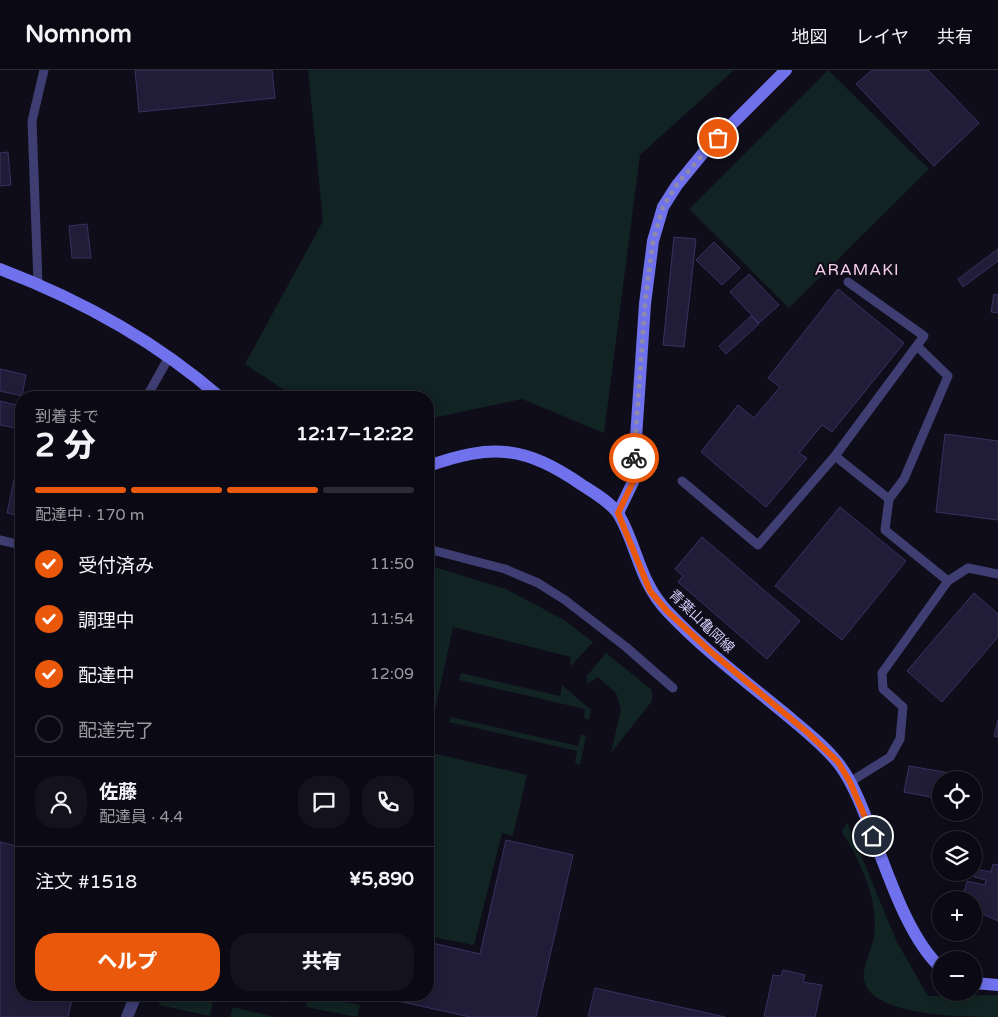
<!DOCTYPE html>
<html lang="ja">
<meta charset="utf-8">
<style>
body{margin:0;font-family:"Varela Round","Noto Sans JP",sans-serif;background:#14131d;color:#f1f3f6;height:100vh;display:flex;flex-direction:column;font-size:19px;white-space:nowrap}
*{box-sizing:border-box;margin:0}
p{font-size:16px;color:#9a9aa0}
.icon{flex:none;width:28px;height:28px;fill:none;stroke:currentColor;stroke-width:2;stroke-linecap:round;stroke-linejoin:round}
.map{position:relative;flex:1;overflow:hidden}
.details{position:absolute;left:15px;top:321px;width:419px;height:610px;display:flex;flex-direction:column;background:#0b0a14;border-radius:20px;box-shadow:0 2px 12px #0003,0 0 0 1px #2b2b34}
.details>*{flex:none}
.tools{position:absolute;left:932px;top:701px;display:grid;gap:10px}
.tools a{display:grid;place-items:center;width:50px;height:50px;border-radius:50%;background:#0b0a14;box-shadow:0 2px 12px #0003,0 0 0 1px #2b2b34;font-size:25px}
.pin{position:absolute;display:grid;place-items:center;width:42px;height:42px;color:#fff;margin:-21px;border:2px solid #fff;border-radius:50%;box-shadow:0 1px 5px #0007}
.courier{position:absolute;display:grid;place-items:center;width:50px;height:50px;margin:-25px;border:4px solid #ea580c;border-radius:50%;background:#fff;color:#222;box-shadow:0 1px 6px #0007}
.overview em{font-style:normal;font-weight:800}
.overview div{display:flex;flex-direction:column-reverse}
.overview{display:flex;align-items:center;justify-content:space-between;height:85px;padding:0 20px}
h1{font-size:32px;font-weight:800;line-height:38px}
.bar{display:grid;grid-template-columns:repeat(4,1fr);gap:8px 5px;align-content:center;height:60px;padding:0 20px}
.bar i{height:6px;border-radius:4px;background:#2b2b34}
.bar .selected{background:#ea580c}
.bar p{grid-column:span 4}
.line{display:flex;align-items:center;gap:12px;padding:0 20px;border-top:1px solid #2b2b34}
.line div{flex:1}
.round{display:grid;place-items:center;flex:none;width:52px;height:52px;border-radius:20px;background:#14131d}
ol{padding:0 20px;list-style:none}
li{display:flex;align-items:center;gap:15px;height:55px}
li p{margin-inline-start:auto}
li .icon{padding:5px;border-radius:50%;background:#ea580c;color:#fff;stroke-width:4}
li:last-child{color:#9a9aa0}
li i{width:28px;height:28px;border:2px solid #2b2b34;border-radius:50%}
.action{display:flex;gap:10px;margin-top:auto;padding:10px 20px}
.action a{flex:1;height:58px;border-radius:20px;background:#ea580c;color:#fff;font-size:20px;font-weight:800;line-height:58px;text-align:center}
.action a+a{background:#14131d;color:#f1f3f6}
header{display:flex;align-items:center;gap:30px;box-sizing:border-box;height:70px;padding:0 25px;background:#0b0a14;border-bottom:1px solid #2b2b34}
header strong{font-size:24px}
nav{display:flex;gap:28px;margin-inline-start:auto;font-size:18px}
.map>svg:first-child{display:block}
.green{fill:#112322}
.building{fill:#211c38;stroke:#393161}
.lines{fill:none;stroke-linecap:round;stroke-linejoin:round}
.lane{stroke:#3f3e73;stroke-width:9}
.street{stroke:#3f3e73;stroke-width:12}
.secondary{stroke:#7071ec;stroke-width:12}
.done{stroke:#8d8aaa;stroke-width:5;stroke-dasharray:0 9}
.route{stroke:#ea580c;stroke-width:6}
.labels{text-anchor:middle;stroke-width:4.5;stroke-linejoin:round;paint-order:stroke}
.street-label{font-size:14px;fill:#d1cdf8;stroke:#0f0d1a}
.quarter-label{font-size:16px;letter-spacing:1px;fill:#f8cfea;stroke:#0f0d1a}
</style>
<header>
<strong>Nomnom</strong>
<nav><a>地図</a><a>レイヤ</a><a>共有</a></nav>
</header>
<div class="map">
<svg width="998" height="947" viewBox="0 0 998 947">
<rect width="100%" height="100%" fill="#0f0d1a"/>
<g class="green">
<path d="M308,0H734L640,85L604,363L522,329L428,349V328L295,327L245,294L323,151Z"/>
<path d="M828,0L929,99L789,238L689,139Z"/>
<path d="M428,495L506,519L564,550L593,572L570,597L571,587L453,557L428,673Z"/>
<path d="M606,583L652,620V631L611,683L621,639L616,623L598,607L587,614V606Z"/>
<path d="M461,603L560,626L562,615L591,640L589,650L584,648L585,639L459,610Z"/>
<path d="M451,647L578,676L581,664L586,666L580,695L575,694L577,681L449,652Z"/>
<path d="M428,682L527,705L513,766L502,763L474,875L428,866Z"/>
<path d="M847,752L897,872L928,926L998,925V947C966,947 871,947 864,910C862,896 872,880 874,866C879,830 861,792 842,762Z"/>
<path d="M161,925H181L213,932L210,946L159,935Z"/>
<path d="M251,925H289L287,933Z"/>
<path d="M309,925L360,935L357,947L306,937Z"/>
<path d="M233,937L274,947H230Z"/>
</g>
<g class="building">
<path d="M135,0H272L275,28L139,42Z"/>
<path d="M872,0H928L979,53L934,96L856,14Z"/>
<path d="M8,82L11,115L0,116V83Z"/>
<path d="M87,154L91,188H72L69,156Z"/>
<path d="M674,167L696,169L684,277L663,275Z"/>
<path d="M714,172L740,198L722,215L696,190Z"/>
<path d="M998,179V191L963,217L958,209Z"/>
<path d="M749,204L779,235L759,253L730,222Z"/>
<path d="M838,219L904,273L832,362L822,355L799,383L807,388L766,437L701,382L738,335L754,348L780,317L768,308Z"/>
<path d="M994,224L998,225V243L991,242Z"/>
<path d="M751,246L759,254L726,284L719,276Z"/>
<path d="M0,299L26,305L22,326L0,321Z"/>
<path d="M34,321L63,328H32Z"/>
<path d="M0,331L20,336L15,358L0,355Z"/>
<path d="M945,364L998,371V450L936,442Z"/>
<path d="M21,378V446L7,443Z"/>
<path d="M840,437L906,491L842,570L775,516Z"/>
<path d="M702,467L800,551L767,589L678,512L683,506L675,499Z"/>
<path d="M974,523L998,544V567L942,632L907,601Z"/>
<path d="M998,650V667L994,666Z"/>
<path d="M909,696L950,703L948,710H941V729L904,722Z"/>
<path d="M506,770L573,785L536,947H470L371,925H428V872L480,884Z"/>
<path d="M0,772L21,777V925H73L68,947H0Z"/>
<path d="M993,794L998,795V851L974,840V830H962L967,811L985,815L986,810L974,807L975,799L991,802Z"/>
<path d="M783,900L805,905L803,912L822,915L815,947H764L773,905L781,906Z"/>
<path d="M595,918L725,947H588Z"/>
</g>
<g class="lines">
<g class="lane">
<path d="M38,213L32,51L44,0"/>
<path d="M146,328L169,287"/>
<path d="M835,386L924,266L848,212"/>
<path d="M682,411L758,475L835,386L889,429L885,460L948,511L882,603L883,619L903,637L900,669L890,687L850,712"/>
<path d="M889,429L904,409L948,306L917,276"/>
<path d="M0,470L21,475"/>
<path d="M428,479L505,499L538,513L565,530L626,577L673,618"/>
<path d="M948,511L968,498L998,504"/>
</g>
<path class="street" d="M127,947L136,925"/>
<g class="secondary">
<path d="M0,199C79,229 157,272 221,328"/>
<path d="M428,396C493,373 525,376 582,415C593,422 612,433 619,445C638,478 639,512 668,542C703,579 744,610 783,642C802,658 823,674 838,693C850,708 858,727 865,745C884,791 905,865 941,898"/>
<path d="M618,443L633,412L645,234L653,171L663,137L677,115L704,82L786,0"/>
<path d="M974,913L998,915"/>
</g>
</g>
<g class="lines">
<path class="done" d="M634,388L645,234L653,171L663,137L677,114L718,68"/>
<path class="route" d="M634,388L633,412L618,443L650,521L667,541L711,582L808,663L838,692L850,712L873,766"/>
</g>
<g class="labels">
<g class="street-label">
<text transform="translate(702 551) rotate(44)" y="5">青葉山亀岡線</text>
</g>
<g class="quarter-label">
<text x="857" y="205">ARAMAKI</text>
</g>
</g>
</svg>
<div class="tools">
<a><svg class="icon" aria-label="locate" viewBox="0 0 24 24"><circle cx="12" cy="12" r="6"/><path d="M12 2v4M12 18v4M2 12h4M18 12h4"/></svg></a>
<a><svg class="icon" aria-label="layers" viewBox="0 0 24 24"><path d="M12 4l9 5-9 5-9-5zM3 14l9 5 9-5"/></svg></a>
<a>+</a>
<a>−</a>
</div>
<div class="pin" style="left:718px;top:68px;background:#ea580c"><svg class="icon" aria-label="bag" viewBox="0 0 24 24"><path d="M5 8h14l-1 12H6zM9 8a3 3 0 0 1 6 0"/></svg></div>
<div class="pin" style="left:873px;top:766px;background:#1f2937"><svg class="icon" aria-label="home" viewBox="0 0 24 24"><path d="M3 11l9-7 9 7M6 9v11h12V9"/></svg></div>
<div class="courier" style="left:634px;top:388px"><svg class="icon" aria-label="bike" viewBox="0 0 24 24"><circle cx="6" cy="16" r="4"/><circle cx="18" cy="16" r="4"/><path d="M6 16l4-8h5l3 8M10 8l3 8H6M13 5h3"/></svg></div>
<section class="details">
<div class="overview"><div><h1>2 分</h1><p>到着まで</p></div><em>12:17–12:22</em></div>
<div class="bar"><i class="selected"></i><i class="selected"></i><i class="selected"></i><i></i><p>配達中 · 170 m</p></div>
<ol>
<li><svg class="icon" aria-label="check" viewBox="0 0 24 24"><path d="M5 12l5 5 9-10"/></svg>受付済み<p>11:50</p></li>
<li><svg class="icon" aria-label="check" viewBox="0 0 24 24"><path d="M5 12l5 5 9-10"/></svg>調理中<p>11:54</p></li>
<li><svg class="icon" aria-label="check" viewBox="0 0 24 24"><path d="M5 12l5 5 9-10"/></svg>配達中<p>12:09</p></li>
<li><i></i>配達完了</li>
</ol>
<div class="line" style="height:90px"><a class="round"><svg class="icon" aria-label="person" viewBox="0 0 24 24"><circle cx="12" cy="8" r="4"/><path d="M4 21q1-7 8-7t8 7"/></svg></a><div><b>佐藤</b><p>配達員 · 4.4</p></div><a class="round"><svg class="icon" aria-label="chat" viewBox="0 0 24 24"><path d="M4 5h16v11H9l-5 4z"/></svg></a><a class="round"><svg class="icon" aria-label="phone" viewBox="0 0 24 24"><path d="M5 4h4l2 5-3 2q2 4 5 5l2-3 5 2v4C11 20 4 13 5 4z"/></svg></a></div>
<div class="line" style="height:65px"><div>注文 #1518</div><b>¥5,890</b></div>
<div class="action"><a>ヘルプ</a><a>共有</a></div>
</section>
</div>
